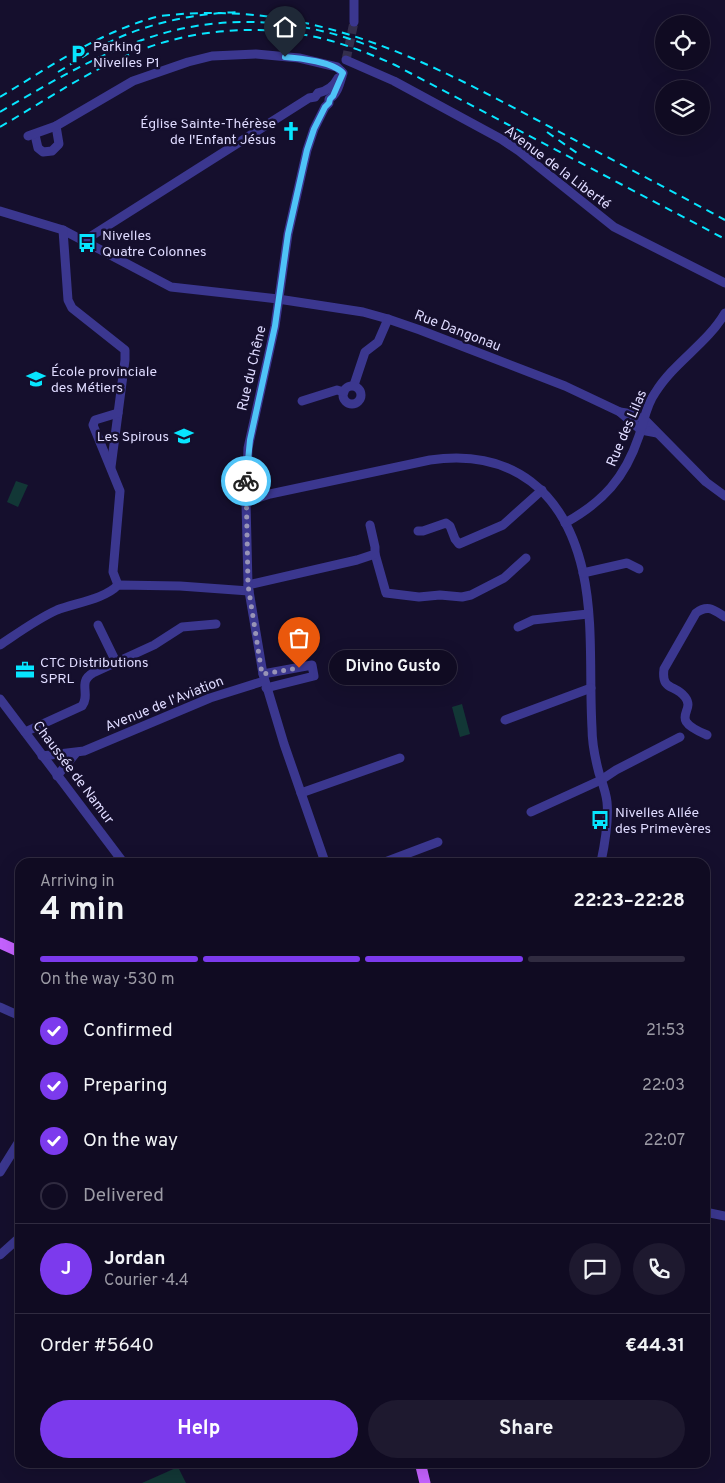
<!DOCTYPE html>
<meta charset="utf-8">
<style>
body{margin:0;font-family:Overpass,sans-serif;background:#1e192f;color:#f1f3f6;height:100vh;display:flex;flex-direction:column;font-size:19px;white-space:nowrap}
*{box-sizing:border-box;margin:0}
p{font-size:16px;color:#9c9ba5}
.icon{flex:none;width:28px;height:28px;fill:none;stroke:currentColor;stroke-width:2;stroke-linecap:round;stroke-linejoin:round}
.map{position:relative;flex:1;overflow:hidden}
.panel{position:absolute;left:15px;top:858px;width:695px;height:610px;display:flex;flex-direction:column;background:#100b22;border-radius:15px;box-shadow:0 5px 20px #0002,0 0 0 1px #302b40}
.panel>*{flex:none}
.fabs{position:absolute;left:655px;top:15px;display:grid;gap:10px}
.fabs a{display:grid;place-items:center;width:55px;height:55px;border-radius:50%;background:#100b22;box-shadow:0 5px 20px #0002,0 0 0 1px #302b40;font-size:25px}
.pin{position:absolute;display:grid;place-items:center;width:42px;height:42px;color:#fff;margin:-51px -21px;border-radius:50% 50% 50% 0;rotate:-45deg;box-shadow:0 0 5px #0007}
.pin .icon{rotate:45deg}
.courier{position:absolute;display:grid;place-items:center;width:50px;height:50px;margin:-25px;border:4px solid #4fc3f7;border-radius:50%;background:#fff;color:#222;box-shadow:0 1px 6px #0007}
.bubble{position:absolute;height:35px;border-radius:18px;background:#100b22;box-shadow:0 5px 20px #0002,0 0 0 1px #302b40;font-size:16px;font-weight:700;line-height:35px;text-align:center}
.headline em{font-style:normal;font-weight:700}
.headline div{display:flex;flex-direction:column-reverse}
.headline{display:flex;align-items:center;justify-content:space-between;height:85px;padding:0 25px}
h1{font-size:32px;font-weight:700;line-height:38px}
.bar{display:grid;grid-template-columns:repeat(4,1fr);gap:8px 5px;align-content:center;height:60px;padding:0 25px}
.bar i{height:6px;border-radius:4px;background:#302b40}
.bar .selected{background:#7c3aed}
.bar p{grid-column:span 4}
.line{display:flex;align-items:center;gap:12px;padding:0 25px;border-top:1px solid #302b40}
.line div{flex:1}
.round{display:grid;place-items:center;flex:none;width:52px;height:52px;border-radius:26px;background:#1e192f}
ol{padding:0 25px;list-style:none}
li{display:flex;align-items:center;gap:15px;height:55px}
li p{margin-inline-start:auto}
li .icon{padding:5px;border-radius:50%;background:#7c3aed;color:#fff;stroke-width:4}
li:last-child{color:#9c9ba5}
li i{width:28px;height:28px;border:2px solid #302b40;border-radius:50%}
.action{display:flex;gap:10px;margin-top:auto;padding:10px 25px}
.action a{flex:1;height:58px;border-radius:30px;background:#7c3aed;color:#fff;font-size:20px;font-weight:700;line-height:58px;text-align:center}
.action a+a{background:#1e192f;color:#f1f3f6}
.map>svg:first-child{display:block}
.green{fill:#123736}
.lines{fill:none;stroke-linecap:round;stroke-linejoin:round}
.minor-tunnel{stroke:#332e4c;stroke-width:9;stroke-dasharray:9 4.5;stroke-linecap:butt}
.minor{stroke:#3b378f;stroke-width:9}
.major{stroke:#c562ff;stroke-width:11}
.rail{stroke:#07e5ff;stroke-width:2;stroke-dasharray:8 6;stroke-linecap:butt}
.done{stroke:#9894b6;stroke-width:5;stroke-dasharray:0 9}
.route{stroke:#4fc3f7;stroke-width:6}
.labels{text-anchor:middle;stroke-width:5;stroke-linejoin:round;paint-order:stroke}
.poi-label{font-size:14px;fill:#dfdbff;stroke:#150f2d;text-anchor:start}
.street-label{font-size:14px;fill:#dfdbff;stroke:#150f2d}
</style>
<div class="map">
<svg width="725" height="1483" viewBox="0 0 725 1483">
<rect width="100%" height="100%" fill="#150f2d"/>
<g class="green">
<path d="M16,481L28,485L18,507L7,502Z"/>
<path d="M462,704L470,734L460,737L452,707Z"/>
<path d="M178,1467L186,1483H142Z"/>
</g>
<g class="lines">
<path class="minor-tunnel" d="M346,60L354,22"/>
<g class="minor">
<path d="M354,22V0"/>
<path d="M346,60L394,81L501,139L519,151L614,227L725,283"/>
<path d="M35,135L38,148L43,152L52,151L59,144L56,126"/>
<path d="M28,136L56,126L133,81L188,62L212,56L256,54L299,58L337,67L341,71"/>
<path d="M0,211L63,230L171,287L278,299L363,312L388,319L420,330L565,386L620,412L633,414L645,420L706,482L725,496"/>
<path d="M63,230L68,300L72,308L125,350V360L111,467"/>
<path d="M85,240L309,98L315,97L318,93C327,91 334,86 338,78"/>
<path d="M354,385L365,352L378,342L388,319"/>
<circle cx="352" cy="395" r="9"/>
<path d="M302,401L337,390L344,392"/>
<path d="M620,412L641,430L657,433"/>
<path d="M118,413L95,420L93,425L120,491L113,572L118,585"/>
<path d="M246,502L270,494L430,460C513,448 565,492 583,572C594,623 589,676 592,728C592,743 595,758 599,773C602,782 606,792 607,802C609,822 605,843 601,862"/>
<path d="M565,523C603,502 625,478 639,436C644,422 646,405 655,393C674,362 707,344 725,313"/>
<path d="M418,531H423L446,523L450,526L455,539L459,544L503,525L542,490"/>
<path d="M375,554L386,593L419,597L440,595L462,597L471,595L504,578L526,558"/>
<path d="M583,573L627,563L639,569"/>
<path d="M248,585L357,560L375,554V547L370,525"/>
<path d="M98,625L116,662"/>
<path d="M518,627L533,620L588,614"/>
<path d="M0,645C18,633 37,619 57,610C75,603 105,599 118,585L180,586L249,591"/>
<path d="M263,674L312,665L314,676L266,688"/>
<path d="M0,699L123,862"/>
<path d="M505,720L591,688"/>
<path d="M25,732L82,706C91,694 77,682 93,673L154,645L182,627L216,624"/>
<path d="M707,735C666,718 697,712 685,697C675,684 661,691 664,669L696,613C708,604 714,610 725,617"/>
<path d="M42,756L84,751L210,698L264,681"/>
<path d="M57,776L76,753"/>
<path d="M301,793L400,758"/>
<path d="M531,812L601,780L616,770L680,737"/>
<path d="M245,862H246"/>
<path d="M325,862L284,744L263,674L248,585L246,502L248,448L275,326L288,234L307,150L314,129L325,107L329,103V99C338,94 340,82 343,73L341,71"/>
<path d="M385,862L438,842"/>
<path d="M0,1007L20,1016"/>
<path d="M0,1172L20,1140"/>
<path d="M705,1212L725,1216"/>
<path d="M0,1255L20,1237"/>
</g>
<g class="major">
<path d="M0,943L20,952"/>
<path d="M420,1462L425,1483"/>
</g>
<g class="rail">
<path d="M58,72C78,60 97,47 118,38C157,21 199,13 241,12"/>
<path d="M0,97C51,66 101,31 160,16C298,0 403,49 520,111C588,147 657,183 725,220"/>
<path d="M0,112C46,85 94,56 145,39C222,12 307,18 381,51"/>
<path d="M0,127C39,104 78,78 119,59C186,28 264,21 335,42C355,48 375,56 395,65L725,239"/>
<path d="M547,132L577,153"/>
</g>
</g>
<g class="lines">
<path class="done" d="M246,481L248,585L262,674L299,668"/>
<path class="route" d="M246,481L250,440L275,326L288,234L307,150L314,129L325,107L329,103L330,99L333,96L343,73C333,62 300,58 285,57"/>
</g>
<defs>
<g id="parking-bare" transform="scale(1.5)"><path d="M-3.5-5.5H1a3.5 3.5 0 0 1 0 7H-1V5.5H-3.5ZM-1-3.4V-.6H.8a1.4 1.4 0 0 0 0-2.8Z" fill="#07e5ff" stroke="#150f2d" stroke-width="2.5" paint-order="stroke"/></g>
<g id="church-bare" transform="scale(1.5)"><path d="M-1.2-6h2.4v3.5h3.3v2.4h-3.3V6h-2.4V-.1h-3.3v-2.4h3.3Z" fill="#07e5ff" stroke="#150f2d" stroke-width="2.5" paint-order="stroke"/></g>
<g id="bus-bare" transform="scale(1.5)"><path d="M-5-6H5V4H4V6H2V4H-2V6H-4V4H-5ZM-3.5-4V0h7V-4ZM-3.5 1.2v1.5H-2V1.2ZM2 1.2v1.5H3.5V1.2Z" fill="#07e5ff" stroke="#150f2d" stroke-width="2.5" paint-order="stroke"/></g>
<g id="school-bare" transform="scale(1.5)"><path d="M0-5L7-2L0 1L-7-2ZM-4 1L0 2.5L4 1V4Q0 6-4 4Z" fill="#07e5ff" stroke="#150f2d" stroke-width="2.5" paint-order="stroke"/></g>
<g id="office-bare" transform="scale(1.5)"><path d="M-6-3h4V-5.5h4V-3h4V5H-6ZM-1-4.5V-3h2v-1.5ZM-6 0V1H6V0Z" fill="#07e5ff" stroke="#150f2d" stroke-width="2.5" paint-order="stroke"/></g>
</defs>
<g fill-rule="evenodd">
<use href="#parking-bare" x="78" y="54"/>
<use href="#church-bare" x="291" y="131"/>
<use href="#bus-bare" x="87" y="243"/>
<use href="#school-bare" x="36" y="379"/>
<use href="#school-bare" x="184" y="436"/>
<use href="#office-bare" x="25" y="670"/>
<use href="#bus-bare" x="600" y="820"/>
</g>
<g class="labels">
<g class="poi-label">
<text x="93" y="51">Parking<tspan x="93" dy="16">Nivelles P1</tspan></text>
<text x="276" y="128" text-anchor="end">Église Sainte-Thérèse<tspan x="276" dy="16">de l'Enfant Jésus</tspan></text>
<text x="102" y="240">Nivelles<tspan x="102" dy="16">Quatre Colonnes</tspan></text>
<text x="51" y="376">École provinciale<tspan x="51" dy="16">des Métiers</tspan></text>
<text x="169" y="441" text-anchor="end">Les Spirous</text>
<text x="40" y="667">CTC Distributions<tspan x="40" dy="16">SPRL</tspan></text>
<text x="615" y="817">Nivelles Allée<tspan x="615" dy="16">des Primevères</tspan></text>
</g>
<g class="street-label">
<text transform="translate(558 167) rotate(37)" y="5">Avenue de la Liberté</text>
<text transform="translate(458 330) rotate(21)" y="5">Rue Dangonau</text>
<text transform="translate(251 368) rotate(-77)" y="5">Rue du Chêne</text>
<text transform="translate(626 428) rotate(-67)" y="5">Rue des Lilas</text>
<text transform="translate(164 703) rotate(-22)" y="5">Avenue de l'Aviation</text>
<text transform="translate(74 772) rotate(53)" y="5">Chaussée de Namur</text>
</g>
</g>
</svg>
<div class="fabs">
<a><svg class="icon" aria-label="locate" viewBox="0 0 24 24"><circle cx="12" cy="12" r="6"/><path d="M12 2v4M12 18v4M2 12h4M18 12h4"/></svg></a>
<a><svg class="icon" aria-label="layers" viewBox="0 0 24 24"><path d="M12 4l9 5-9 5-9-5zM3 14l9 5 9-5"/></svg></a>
</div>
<div class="pin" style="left:299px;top:668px;background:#ea580c"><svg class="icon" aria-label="bag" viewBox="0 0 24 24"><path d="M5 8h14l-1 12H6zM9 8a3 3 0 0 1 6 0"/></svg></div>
<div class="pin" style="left:285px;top:57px;background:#1f2937"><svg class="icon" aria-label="home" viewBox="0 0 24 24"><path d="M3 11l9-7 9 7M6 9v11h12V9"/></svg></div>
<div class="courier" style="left:246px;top:481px"><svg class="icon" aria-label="bike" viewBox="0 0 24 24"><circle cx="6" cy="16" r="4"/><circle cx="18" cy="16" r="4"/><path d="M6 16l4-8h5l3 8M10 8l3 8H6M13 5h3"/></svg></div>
<div class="bubble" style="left:329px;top:650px;width:128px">Divino Gusto</div>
<section class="panel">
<div class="headline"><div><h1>4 min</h1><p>Arriving in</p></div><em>22:23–22:28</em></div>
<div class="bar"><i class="selected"></i><i class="selected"></i><i class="selected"></i><i></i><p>On the way · 530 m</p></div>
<ol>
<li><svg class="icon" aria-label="check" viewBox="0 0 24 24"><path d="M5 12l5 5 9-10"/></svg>Confirmed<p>21:53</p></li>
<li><svg class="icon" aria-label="check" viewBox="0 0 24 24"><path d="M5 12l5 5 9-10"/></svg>Preparing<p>22:03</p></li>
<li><svg class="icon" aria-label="check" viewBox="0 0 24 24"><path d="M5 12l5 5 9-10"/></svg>On the way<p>22:07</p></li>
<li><i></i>Delivered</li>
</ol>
<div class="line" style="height:90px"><b class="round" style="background:#7c3aed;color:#fff">J</b><div><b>Jordan</b><p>Courier · 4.4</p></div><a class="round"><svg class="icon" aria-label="chat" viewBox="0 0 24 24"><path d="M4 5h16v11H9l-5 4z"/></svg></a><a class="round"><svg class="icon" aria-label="phone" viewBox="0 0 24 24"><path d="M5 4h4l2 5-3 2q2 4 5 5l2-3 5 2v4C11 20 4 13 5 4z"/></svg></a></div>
<div class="line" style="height:65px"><div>Order #5640</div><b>€44.31</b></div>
<div class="action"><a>Help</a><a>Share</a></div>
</section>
</div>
